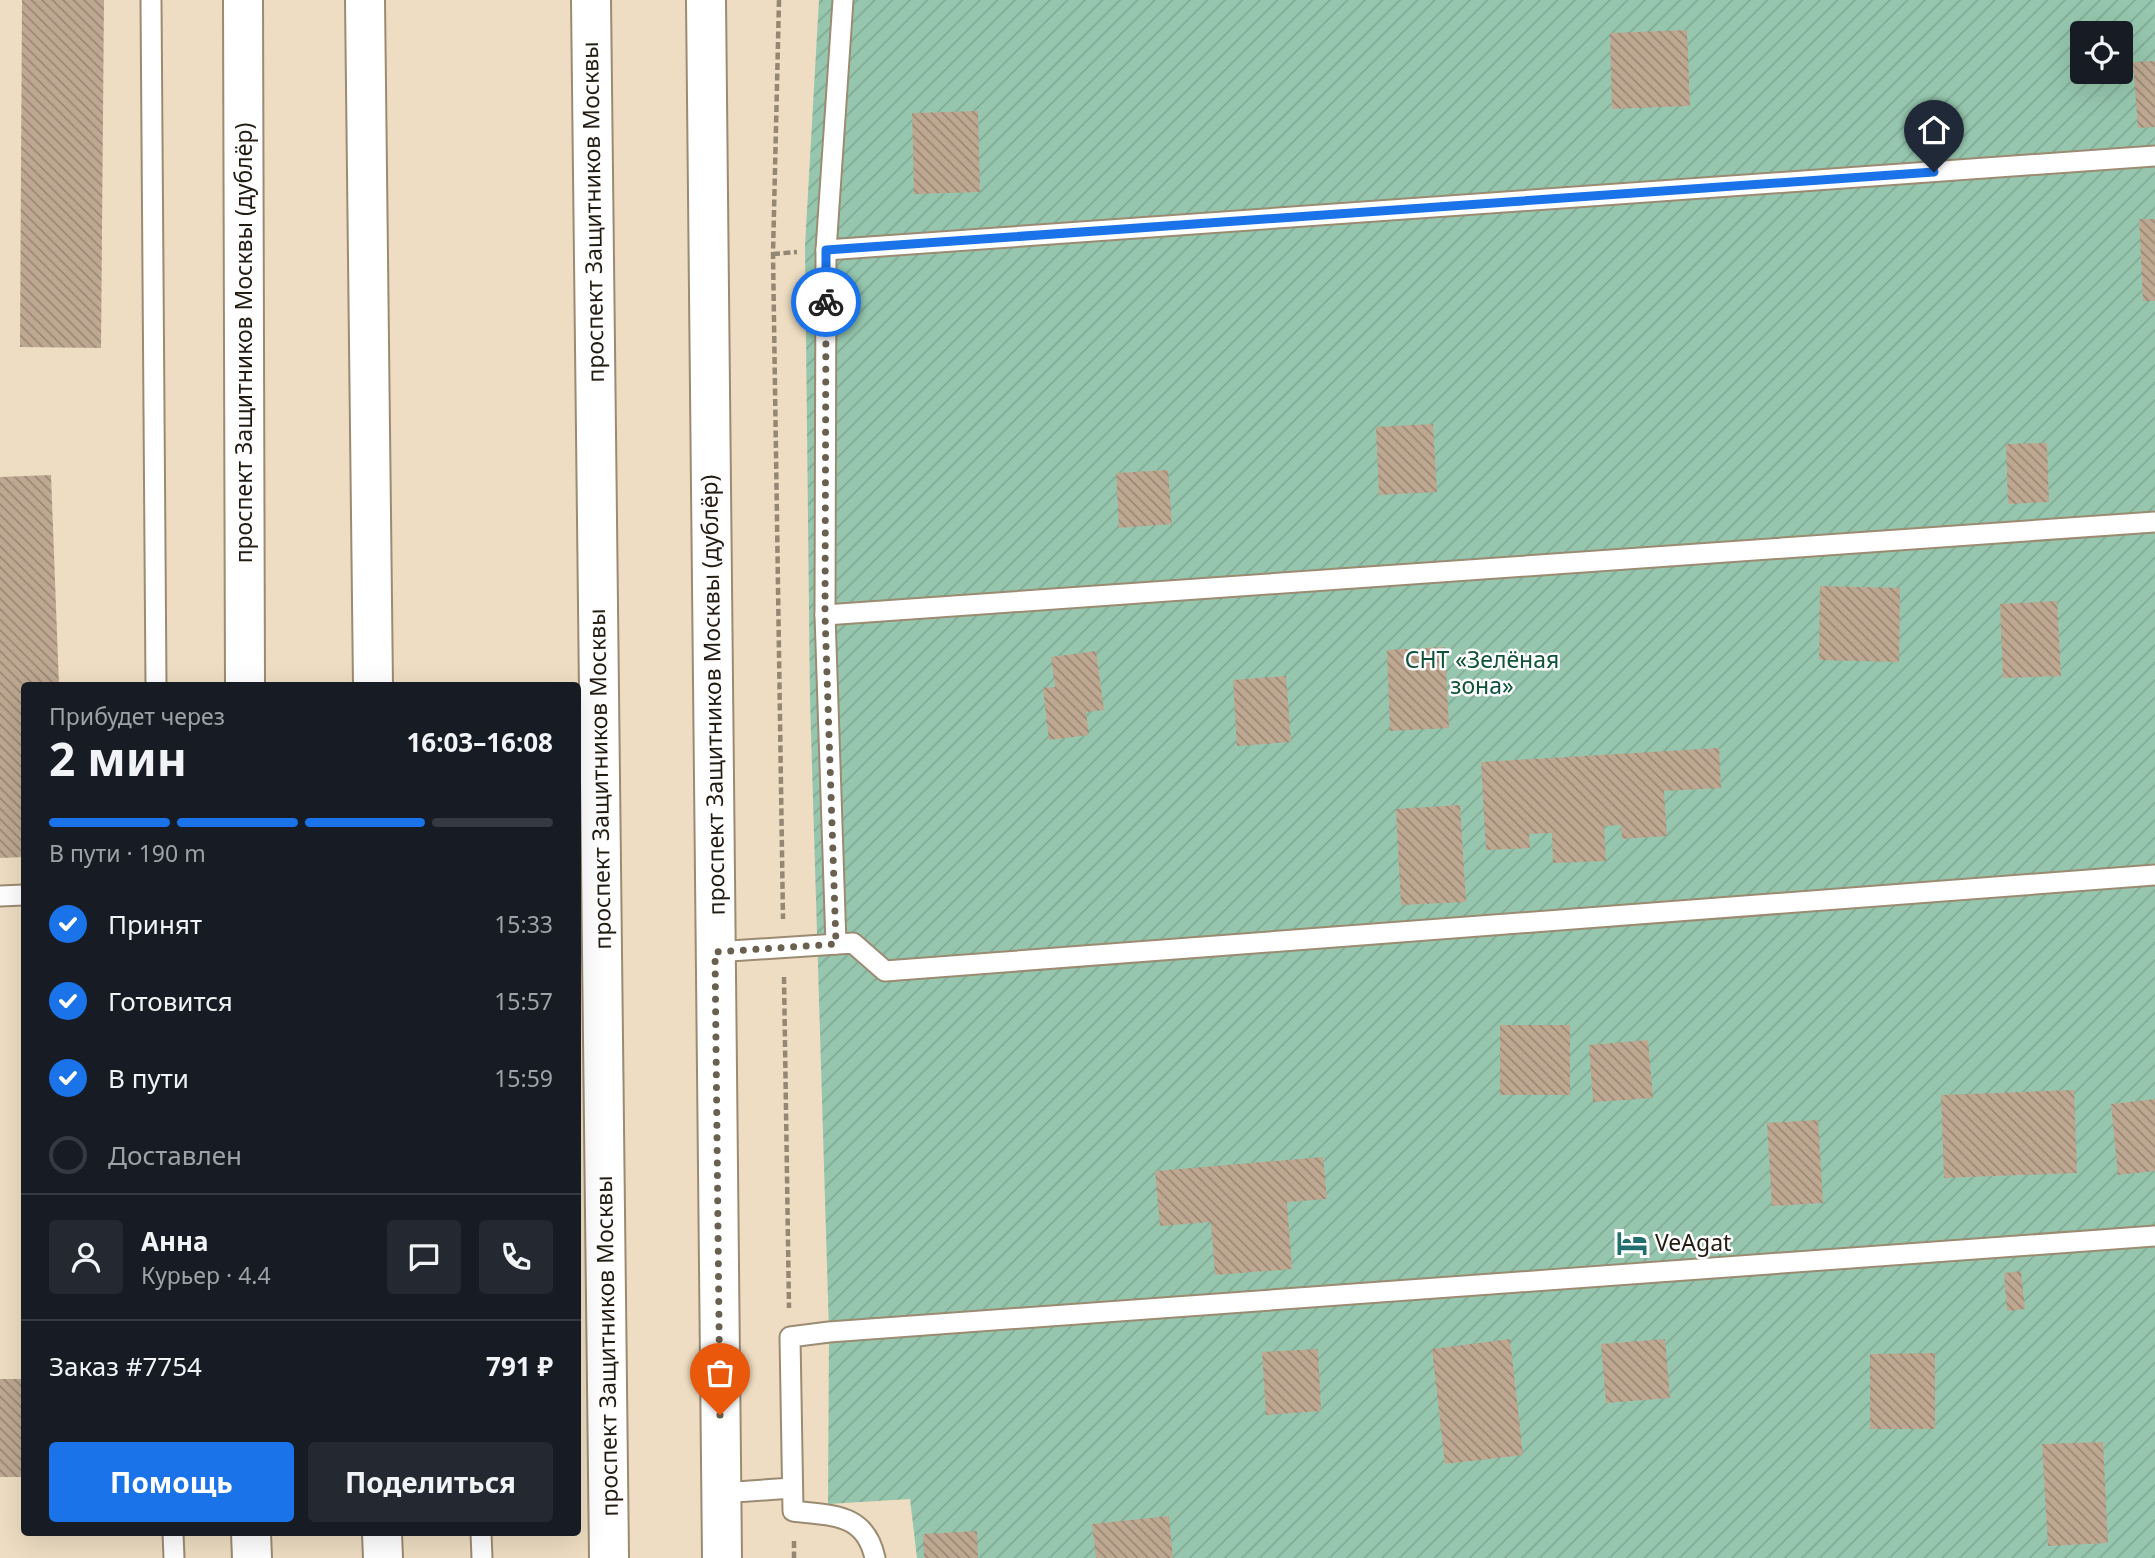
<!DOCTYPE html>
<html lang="ru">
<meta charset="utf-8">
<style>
body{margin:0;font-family:"Noto Sans",sans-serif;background:#242831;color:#f1f3f6;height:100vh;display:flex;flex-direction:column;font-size:26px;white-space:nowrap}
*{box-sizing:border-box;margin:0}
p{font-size:23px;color:#9ea1a6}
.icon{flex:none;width:38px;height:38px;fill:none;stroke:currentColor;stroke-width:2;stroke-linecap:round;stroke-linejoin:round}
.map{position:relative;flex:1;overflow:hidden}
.side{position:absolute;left:21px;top:682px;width:560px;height:854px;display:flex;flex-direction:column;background:#171b24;border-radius:7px;box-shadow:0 7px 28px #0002}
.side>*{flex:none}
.buttons{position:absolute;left:2070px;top:21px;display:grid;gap:14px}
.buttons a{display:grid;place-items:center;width:63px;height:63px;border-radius:7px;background:#171b24;box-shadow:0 7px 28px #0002;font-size:35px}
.pin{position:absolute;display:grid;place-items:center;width:60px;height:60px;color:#fff;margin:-72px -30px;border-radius:50% 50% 50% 0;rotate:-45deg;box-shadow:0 0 7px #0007}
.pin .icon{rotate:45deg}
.courier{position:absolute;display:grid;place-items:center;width:70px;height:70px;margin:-35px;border:5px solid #1a73e8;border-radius:50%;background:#fff;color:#222;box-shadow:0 2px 9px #0007}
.head em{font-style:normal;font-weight:700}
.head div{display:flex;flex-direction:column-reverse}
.head{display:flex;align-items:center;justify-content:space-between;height:119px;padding:0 28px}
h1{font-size:46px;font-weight:700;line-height:52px}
.bar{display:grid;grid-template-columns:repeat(4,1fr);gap:10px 7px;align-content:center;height:84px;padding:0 28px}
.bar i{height:9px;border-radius:5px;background:#363941}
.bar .current{background:#1a73e8}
.bar p{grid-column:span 4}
.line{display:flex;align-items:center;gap:18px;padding:0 28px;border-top:2px solid #363941}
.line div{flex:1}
.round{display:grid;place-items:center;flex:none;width:74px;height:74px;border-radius:7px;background:#242831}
ol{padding:0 28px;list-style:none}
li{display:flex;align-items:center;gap:21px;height:77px}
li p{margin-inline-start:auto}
li .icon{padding:7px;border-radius:50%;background:#1a73e8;color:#fff;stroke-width:4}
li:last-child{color:#9ea1a6}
li i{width:38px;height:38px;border:4px solid #363941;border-radius:50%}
.button{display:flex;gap:14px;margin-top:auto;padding:14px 28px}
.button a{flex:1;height:80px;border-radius:7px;background:#1a73e8;color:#fff;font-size:28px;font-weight:700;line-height:80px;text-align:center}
.button a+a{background:#242831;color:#f1f3f6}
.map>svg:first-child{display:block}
.garden{fill:url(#garden-furrows);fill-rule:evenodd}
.building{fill:url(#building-back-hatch)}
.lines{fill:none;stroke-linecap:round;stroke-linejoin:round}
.service-casing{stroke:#9b8b72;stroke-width:23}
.tertiary-casing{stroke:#9b8b72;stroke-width:42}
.secondary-casing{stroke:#9b8b72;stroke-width:42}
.path{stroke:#948774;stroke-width:4.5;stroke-dasharray:7 3.5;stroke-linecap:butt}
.service{stroke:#fff;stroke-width:19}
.tertiary{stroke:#fff;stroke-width:38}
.secondary{stroke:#fff;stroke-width:38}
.done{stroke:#6a6050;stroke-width:7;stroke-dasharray:0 12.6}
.route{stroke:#1a73e8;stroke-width:9}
.labels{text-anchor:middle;stroke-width:5;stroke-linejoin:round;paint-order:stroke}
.street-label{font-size:23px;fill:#231c13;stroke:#fff}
.park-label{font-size:23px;fill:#0e5239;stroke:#fff}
.poi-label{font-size:23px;fill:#231c13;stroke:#fff;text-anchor:start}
</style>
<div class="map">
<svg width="2155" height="1558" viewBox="0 0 2155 1558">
<defs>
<pattern id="garden-furrows" width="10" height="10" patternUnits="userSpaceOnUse" patternTransform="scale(1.75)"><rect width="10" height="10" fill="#96c7ae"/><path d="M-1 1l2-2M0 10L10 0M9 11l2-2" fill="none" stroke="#81aa95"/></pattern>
<pattern id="building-back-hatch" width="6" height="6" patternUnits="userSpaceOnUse" patternTransform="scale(1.75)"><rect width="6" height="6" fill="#bea891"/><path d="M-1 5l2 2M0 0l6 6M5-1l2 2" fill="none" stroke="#9a8875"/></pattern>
</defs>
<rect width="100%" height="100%" fill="#eeddc2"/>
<path class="garden" d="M819,0H2155V1558H917L910,1499L828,1504L829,1332L810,700L805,246ZM2082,33H2121V72H2082Z"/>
<g class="building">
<path d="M22,0H104L101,348L20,347Z"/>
<path d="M1687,30L1690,106L1612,109L1610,33Z"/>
<path d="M2155,61V127L2138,128L2133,62Z"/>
<path d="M978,111L980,192L914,194L912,113Z"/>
<path d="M2139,219H2155V301H2143Z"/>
<path d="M1433,424L1437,492L1379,495L1376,427Z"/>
<path d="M2047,443L2049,502L2008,504L2006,444Z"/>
<path d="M1168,470L1172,524L1119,528L1116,473Z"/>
<path d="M51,475L59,686H24V857L0,858V477Z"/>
<path d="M1820,586L1900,588L1899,662L1819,660Z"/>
<path d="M2057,601L2061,676L2003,678L2000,604Z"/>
<path d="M1445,647L1449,728L1390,731L1387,650Z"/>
<path d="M1096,651L1104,710L1086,712L1089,735L1049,740L1043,688L1055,687L1051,657Z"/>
<path d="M1286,676L1291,742L1237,746L1233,680Z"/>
<path d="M1719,748L1721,788L1664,791L1667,836L1622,839L1621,825L1604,826L1606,861L1553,863L1552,833L1529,834L1530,848L1486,850L1481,762Z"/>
<path d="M1460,805L1466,902L1401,905L1396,809Z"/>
<rect x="1500" y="1025" width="70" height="70"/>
<path d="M1648,1040L1653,1098L1593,1102L1589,1045Z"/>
<path d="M2074,1090L2077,1173L1944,1178L1941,1095Z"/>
<path d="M2155,1099V1171L2118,1175L2111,1104Z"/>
<path d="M1818,1120L1823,1203L1772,1206L1767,1123Z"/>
<path d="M1323,1157L1327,1199L1287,1202L1292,1269L1215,1275L1211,1222L1160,1226L1155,1171Z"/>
<path d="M2021,1271L2025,1309L2007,1311L2004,1273Z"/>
<path d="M1510,1339L1523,1455L1445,1464L1432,1349Z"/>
<path d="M1665,1339L1670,1398L1606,1403L1601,1344Z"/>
<path d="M1318,1349L1321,1411L1266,1415L1262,1352Z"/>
<path d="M1935,1353V1429H1870V1354Z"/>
<rect x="0" y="1379" width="24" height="98"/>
<path d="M2103,1442L2108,1543L2048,1546L2042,1444Z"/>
<path d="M1169,1516L1173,1558H1096L1092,1524Z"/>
<path d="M977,1531L978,1558H924L923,1534Z"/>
</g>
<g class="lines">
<g class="service-casing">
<g id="service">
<path d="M151,0L156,686"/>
<path d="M826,250L2155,156"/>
<path d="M825,615L2155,522"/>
<path d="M0,896L24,895"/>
<path d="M836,944L825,615L826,250L843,0"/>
<path d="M715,952L853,943L885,971L2155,875"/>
<path d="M721,1493L792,1488"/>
<path d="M173,1533L174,1558"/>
<path d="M481,1533L482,1558"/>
<path d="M875,1558C865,1512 831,1516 793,1511L790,1337L829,1332L2155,1236"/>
</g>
</g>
<g class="tertiary-casing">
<g id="tertiary">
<path d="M243,0L245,686"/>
<path d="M706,0L722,1558"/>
<path d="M251,1533L252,1558"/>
</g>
</g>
<g class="secondary-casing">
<g id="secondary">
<path d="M365,0L373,686"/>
<path d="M591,0L609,1558"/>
<path d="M382,1533L383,1558"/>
</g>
</g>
<g class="path">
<path d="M779,0L773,254L783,919"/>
<path d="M773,254L797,252"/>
<path d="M784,977L789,1308"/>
<path d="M794,1541V1558"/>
</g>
<use href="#service" class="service"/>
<use href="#tertiary" class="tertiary"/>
<use href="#secondary" class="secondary"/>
</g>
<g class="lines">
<path class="done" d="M720,1415L715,952L836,944L825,615L826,302"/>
<path class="route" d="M826,302V250L1934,172"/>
</g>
<defs>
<g id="hotel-bare" transform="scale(2.415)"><path d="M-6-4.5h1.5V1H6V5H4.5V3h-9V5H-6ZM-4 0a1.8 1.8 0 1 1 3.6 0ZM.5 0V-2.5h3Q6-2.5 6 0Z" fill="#236e6e" stroke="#fff" stroke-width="2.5" paint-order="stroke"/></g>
</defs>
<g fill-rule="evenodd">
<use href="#hotel-bare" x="1632" y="1243"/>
</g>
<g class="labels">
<g class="street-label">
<text transform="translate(593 212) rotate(-91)" y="8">проспект Защитников Москвы</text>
<text transform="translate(244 343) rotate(-90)" y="8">проспект Защитников Москвы (дублёр)</text>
<text transform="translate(713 695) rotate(-91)" y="8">проспект Защитников Москвы (дублёр)</text>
<text transform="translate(600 779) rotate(-91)" y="8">проспект Защитников Москвы</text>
<text transform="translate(607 1346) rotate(-91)" y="8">проспект Защитников Москвы</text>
</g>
<g class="park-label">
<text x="1482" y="668">СНТ «Зелёная<tspan x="1482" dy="26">зона»</tspan></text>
</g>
<g class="poi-label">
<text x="1655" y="1251">VeAgat</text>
</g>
</g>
</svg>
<div class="buttons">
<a><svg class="icon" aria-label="locate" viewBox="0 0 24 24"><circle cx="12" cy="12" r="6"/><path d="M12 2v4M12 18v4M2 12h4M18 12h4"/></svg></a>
</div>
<div class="pin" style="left:720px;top:1415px;background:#ea580c"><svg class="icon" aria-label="bag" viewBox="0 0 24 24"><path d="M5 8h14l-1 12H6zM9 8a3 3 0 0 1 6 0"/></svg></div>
<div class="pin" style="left:1934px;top:172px;background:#1f2937"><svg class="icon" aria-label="home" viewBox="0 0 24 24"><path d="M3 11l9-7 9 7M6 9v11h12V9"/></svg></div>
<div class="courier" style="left:826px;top:302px"><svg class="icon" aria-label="bike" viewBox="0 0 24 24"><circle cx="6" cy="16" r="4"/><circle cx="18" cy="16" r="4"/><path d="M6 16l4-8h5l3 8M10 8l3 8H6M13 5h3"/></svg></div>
<section class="side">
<div class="head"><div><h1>2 мин</h1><p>Прибудет через</p></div><em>16:03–16:08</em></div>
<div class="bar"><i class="current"></i><i class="current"></i><i class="current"></i><i></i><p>В пути · 190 m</p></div>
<ol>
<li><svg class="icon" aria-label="check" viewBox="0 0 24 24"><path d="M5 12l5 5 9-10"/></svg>Принят<p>15:33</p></li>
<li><svg class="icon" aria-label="check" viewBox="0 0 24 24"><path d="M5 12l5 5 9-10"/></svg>Готовится<p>15:57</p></li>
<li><svg class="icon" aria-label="check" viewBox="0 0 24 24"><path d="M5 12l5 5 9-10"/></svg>В пути<p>15:59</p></li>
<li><i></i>Доставлен</li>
</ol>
<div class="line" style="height:126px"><a class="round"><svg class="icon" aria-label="person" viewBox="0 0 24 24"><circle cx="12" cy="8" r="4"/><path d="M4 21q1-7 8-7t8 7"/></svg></a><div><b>Анна</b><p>Курьер · 4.4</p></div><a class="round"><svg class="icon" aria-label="chat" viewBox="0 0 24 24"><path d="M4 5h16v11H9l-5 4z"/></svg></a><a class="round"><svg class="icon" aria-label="phone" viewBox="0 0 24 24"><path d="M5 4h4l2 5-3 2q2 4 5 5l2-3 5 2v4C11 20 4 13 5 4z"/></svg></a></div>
<div class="line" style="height:91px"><div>Заказ #7754</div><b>791 ₽</b></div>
<div class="button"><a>Помощь</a><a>Поделиться</a></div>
</section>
</div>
